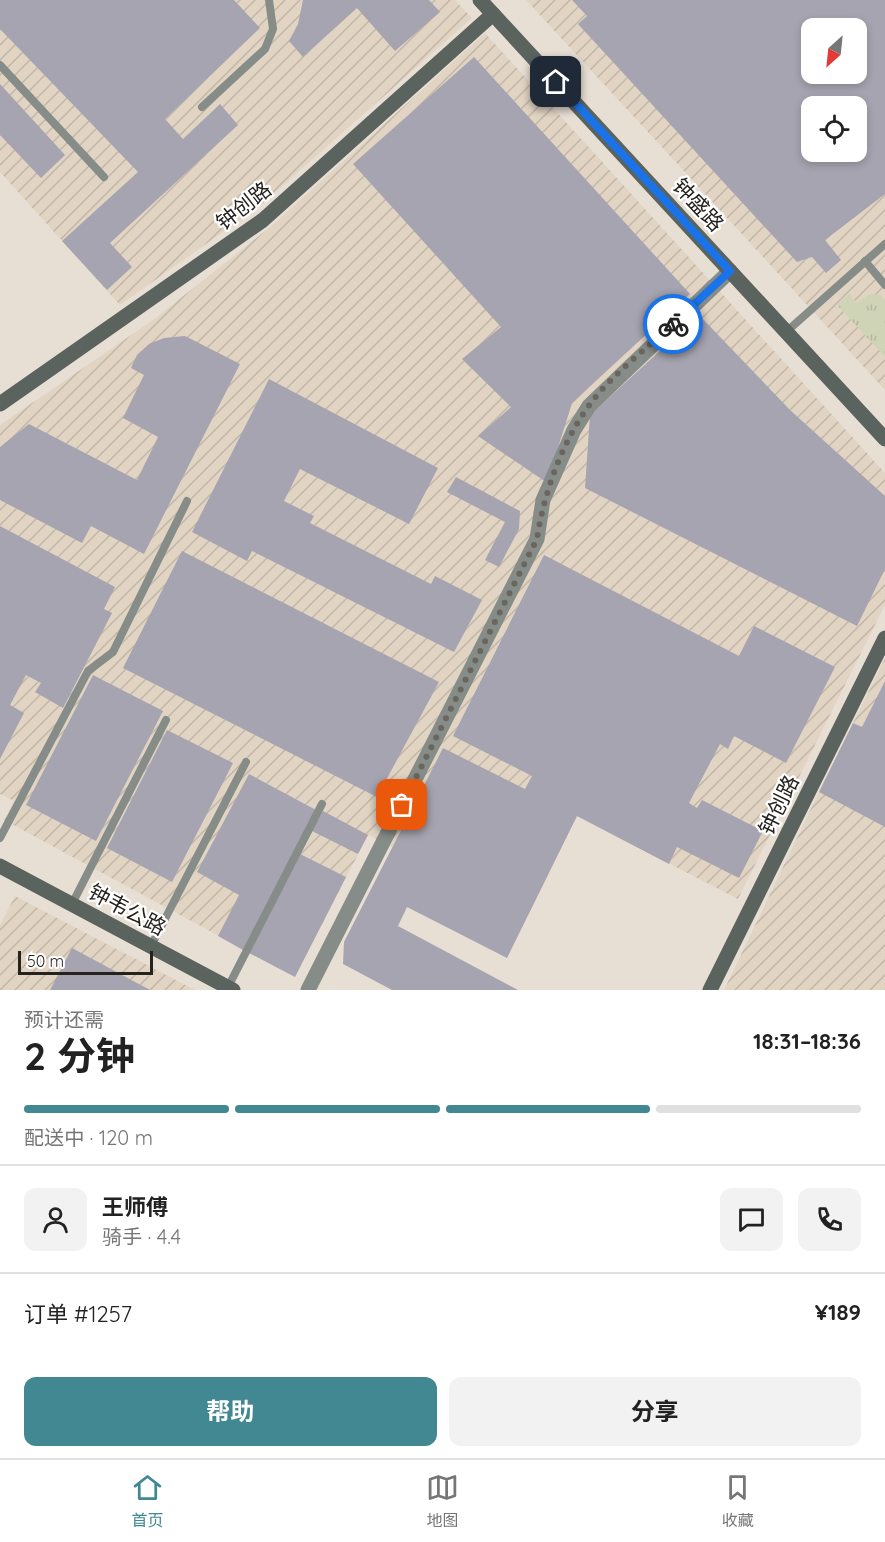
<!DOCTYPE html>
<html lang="zh">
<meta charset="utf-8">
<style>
body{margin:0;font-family:Quicksand,"Noto Sans SC",sans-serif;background:#f2f2f2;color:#222;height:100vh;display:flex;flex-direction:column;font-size:22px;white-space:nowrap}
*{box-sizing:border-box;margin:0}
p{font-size:20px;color:#767676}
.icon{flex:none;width:33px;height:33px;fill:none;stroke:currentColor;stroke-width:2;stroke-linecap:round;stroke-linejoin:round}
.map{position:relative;height:990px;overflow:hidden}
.sheet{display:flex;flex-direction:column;background:#fff;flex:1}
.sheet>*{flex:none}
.needle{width:39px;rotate:207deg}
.controls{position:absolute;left:801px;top:18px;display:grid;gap:12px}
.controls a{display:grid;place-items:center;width:66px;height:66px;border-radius:12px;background:#fff;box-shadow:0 3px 9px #0003;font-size:30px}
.scale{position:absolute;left:18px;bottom:15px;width:135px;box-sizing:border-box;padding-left:6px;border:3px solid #26231f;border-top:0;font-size:16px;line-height:21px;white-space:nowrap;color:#26231f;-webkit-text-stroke:4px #fff;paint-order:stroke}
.pin{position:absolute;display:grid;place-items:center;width:51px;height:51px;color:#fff;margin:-26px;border-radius:12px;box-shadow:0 3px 9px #0006}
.courier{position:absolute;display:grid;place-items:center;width:60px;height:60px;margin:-30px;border:4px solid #1a73e8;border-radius:50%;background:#fff;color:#222;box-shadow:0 2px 8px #0007}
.head em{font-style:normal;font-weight:700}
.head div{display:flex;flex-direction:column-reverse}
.head{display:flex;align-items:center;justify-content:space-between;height:102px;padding:0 24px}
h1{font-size:39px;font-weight:700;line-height:45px}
.bar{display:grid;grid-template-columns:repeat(4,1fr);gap:9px 6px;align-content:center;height:72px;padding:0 24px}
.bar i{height:8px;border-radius:4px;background:#e0e0e0}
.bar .active{background:#418892}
.bar p{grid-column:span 4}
.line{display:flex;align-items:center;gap:15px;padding:0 24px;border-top:2px solid #e0e0e0}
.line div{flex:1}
.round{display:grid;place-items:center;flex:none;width:63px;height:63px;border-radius:12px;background:#f2f2f2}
.button{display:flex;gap:12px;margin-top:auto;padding:12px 24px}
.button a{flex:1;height:69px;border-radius:12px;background:#418892;color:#fff;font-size:24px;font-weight:700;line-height:69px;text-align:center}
.button a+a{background:#f2f2f2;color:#222}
.dock{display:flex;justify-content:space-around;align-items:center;height:84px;border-top:2px solid #e0e0e0;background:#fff;font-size:16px;color:#767676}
.dock a{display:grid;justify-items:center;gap:3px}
.dock .active{color:#418892}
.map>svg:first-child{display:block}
.industrial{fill:url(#industrial-furrows);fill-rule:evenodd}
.grass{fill:url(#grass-tufts)}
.building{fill:#a6a4b0;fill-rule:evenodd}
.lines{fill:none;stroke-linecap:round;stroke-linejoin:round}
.lane{stroke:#868c88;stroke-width:8}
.street{stroke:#868c88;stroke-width:15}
.secondary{stroke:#5b635f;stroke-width:15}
.done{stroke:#6a655e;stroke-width:6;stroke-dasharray:0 10.8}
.route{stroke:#1a73e8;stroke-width:8}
.labels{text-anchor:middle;stroke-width:4.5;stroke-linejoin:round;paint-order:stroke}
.street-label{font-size:21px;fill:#26231f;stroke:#fff}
</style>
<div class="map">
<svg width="885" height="990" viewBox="0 0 885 990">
<defs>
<pattern id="industrial-furrows" width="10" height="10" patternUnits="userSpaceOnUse" patternTransform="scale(1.5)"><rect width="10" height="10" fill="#e1d4c3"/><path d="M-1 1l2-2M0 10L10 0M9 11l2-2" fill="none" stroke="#c1b6a7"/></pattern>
<pattern id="grass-tufts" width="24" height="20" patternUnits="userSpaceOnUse" patternTransform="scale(1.5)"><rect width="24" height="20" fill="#d0d4b7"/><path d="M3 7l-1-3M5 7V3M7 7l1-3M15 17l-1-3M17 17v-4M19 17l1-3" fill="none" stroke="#b2b69d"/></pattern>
</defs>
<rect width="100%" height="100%" fill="#e8dfd4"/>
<g class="industrial">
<path d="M0,0H455L472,18L261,205L120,305L0,172Z"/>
<path d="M526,0H885V390L708,197ZM812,28H856V74H812ZM812,106H856V152H812Z"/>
<path d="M485,33L885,473V605L738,899L577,816L528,915L368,835L295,977L4,820L14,801L0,794V425L153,320L269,228Z"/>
<path d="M885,658V990H724L819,792Z"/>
<path d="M15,896L195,990H0V925Z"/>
</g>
<path class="grass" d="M849,294L857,303L869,294L881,295L885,300V357L837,305Z"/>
<g class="building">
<path d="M0,0H234L260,28L165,119L183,139L220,104L238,125L110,243L132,267L107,290L62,241L138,172L0,29Z"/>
<path d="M303,0H429L440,12L395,51L357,8L303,57L289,41L298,24Z"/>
<path d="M572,0H885V194L825,240L841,260L826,273L812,257L797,262L578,24L587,16ZM812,28H856V74H812ZM812,106H856V152H812Z"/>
<path d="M474,57L690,294L572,403L548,480H543L478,436L511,407L462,359L501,327L353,164Z"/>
<path d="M0,84L65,155L41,178L0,135Z"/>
<path d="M699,315L790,410L885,496V569L857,626L585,488L590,415Z"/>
<path d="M185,336L240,364L144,554L91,526L82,543L0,500V447L29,424L137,480L158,437L123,418L144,375L131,368L137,355L149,344L164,338Z"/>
<path d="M269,379L438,468L409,524L300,469L284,501L314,516L310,523L431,584L435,576L482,600L454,652L252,551L247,561L192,532Z"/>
<path d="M456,477L520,511L519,529L499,567L485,560L505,522L447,492Z"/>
<path d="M0,526L115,587L104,609L112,613L63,708L35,692L41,683L26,675L10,705L24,713L0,759Z"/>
<path d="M182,551L439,682L377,797L123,668Z"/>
<path d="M544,555L739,656L754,626L835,667L786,763L734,736L728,749L720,744L689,803L697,808L702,800L763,831L739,878L677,847L669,864L577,816L507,958L407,907L398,926L518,990H392L343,964L344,942L443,748L525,789L532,776L453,736Z"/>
<path d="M93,675L163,711L96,841L26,805Z"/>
<path d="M885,681V827L819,792L853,723L862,727Z"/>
<path d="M167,730L233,763L172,882L107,848Z"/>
<path d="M249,774L316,810L243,950L218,936L239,895L197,872Z"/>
<path d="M323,811L368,835L358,854L312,831Z"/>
<path d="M300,854L346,877L295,977L249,953Z"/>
<path d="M72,948L150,990H50Z"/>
</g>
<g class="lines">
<g class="lane">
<path d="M0,65L104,177"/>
<path d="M202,107L265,49L273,29L269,0"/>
<path d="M865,261L885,285"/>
<path d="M786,332L885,244"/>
<path d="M0,838L88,671L113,652L187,501"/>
<path d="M72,904L166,720"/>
<path d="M151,946L246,762"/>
<path d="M228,987L322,804"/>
</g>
<path class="street" d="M308,990L537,539L543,500L574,430L589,406L730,271"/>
<g class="secondary">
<path d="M480,0L885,439"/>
<path d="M0,404L263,220L493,14"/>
<path d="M0,866L233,990"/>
<path d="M710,990L885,638"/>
</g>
</g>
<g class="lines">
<path class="done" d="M402,805L537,539C544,493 561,445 588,407C610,376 645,350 673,324"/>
<path class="route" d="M556,82L730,271L673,324"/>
</g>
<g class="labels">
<g class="street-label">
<text transform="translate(698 205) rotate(47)" y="7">钟盛路</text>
<text transform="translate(244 206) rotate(-38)" y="7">钟创路</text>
<text transform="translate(779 805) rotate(-64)" y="7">钟创路</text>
<text transform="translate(127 910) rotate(28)" y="7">钟韦公路</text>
</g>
</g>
</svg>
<div class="controls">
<a><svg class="needle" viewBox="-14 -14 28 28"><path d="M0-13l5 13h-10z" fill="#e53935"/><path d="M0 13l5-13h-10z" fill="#767676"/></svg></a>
<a><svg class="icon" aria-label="locate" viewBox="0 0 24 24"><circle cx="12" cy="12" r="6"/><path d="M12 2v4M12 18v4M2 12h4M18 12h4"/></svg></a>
</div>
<div class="scale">50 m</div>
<div class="pin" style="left:402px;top:805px;background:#ea580c"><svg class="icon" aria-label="bag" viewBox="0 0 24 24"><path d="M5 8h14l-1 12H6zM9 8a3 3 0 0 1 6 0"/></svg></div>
<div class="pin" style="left:556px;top:82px;background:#1f2937"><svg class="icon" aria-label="home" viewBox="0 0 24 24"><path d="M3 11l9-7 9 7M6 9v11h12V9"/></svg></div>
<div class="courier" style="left:673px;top:324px"><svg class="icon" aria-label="bike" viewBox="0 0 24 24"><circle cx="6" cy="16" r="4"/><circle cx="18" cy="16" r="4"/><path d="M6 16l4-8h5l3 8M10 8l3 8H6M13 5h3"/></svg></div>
</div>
<section class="sheet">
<div class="head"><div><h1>2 分钟</h1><p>预计还需</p></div><em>18:31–18:36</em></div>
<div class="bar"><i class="active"></i><i class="active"></i><i class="active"></i><i></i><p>配送中 · 120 m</p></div>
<div class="line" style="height:108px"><a class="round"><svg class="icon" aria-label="person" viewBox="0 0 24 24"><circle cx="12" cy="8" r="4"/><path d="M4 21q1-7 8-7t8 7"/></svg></a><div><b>王师傅</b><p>骑手 · 4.4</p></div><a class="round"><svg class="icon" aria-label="chat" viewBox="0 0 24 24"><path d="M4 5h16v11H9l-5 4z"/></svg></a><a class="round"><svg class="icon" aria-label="phone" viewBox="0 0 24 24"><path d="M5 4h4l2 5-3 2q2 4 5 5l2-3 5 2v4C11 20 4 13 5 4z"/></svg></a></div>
<div class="line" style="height:78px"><div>订单 #1257</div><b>¥189</b></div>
<div class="button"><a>帮助</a><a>分享</a></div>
</section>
<nav class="dock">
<a class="active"><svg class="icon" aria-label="home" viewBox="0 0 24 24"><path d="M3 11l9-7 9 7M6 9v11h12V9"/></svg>首页</a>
<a><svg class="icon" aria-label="map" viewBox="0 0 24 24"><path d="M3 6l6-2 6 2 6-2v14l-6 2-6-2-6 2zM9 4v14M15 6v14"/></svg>地图</a>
<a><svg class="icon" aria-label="saved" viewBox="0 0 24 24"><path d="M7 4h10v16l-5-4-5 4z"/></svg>收藏</a>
</nav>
